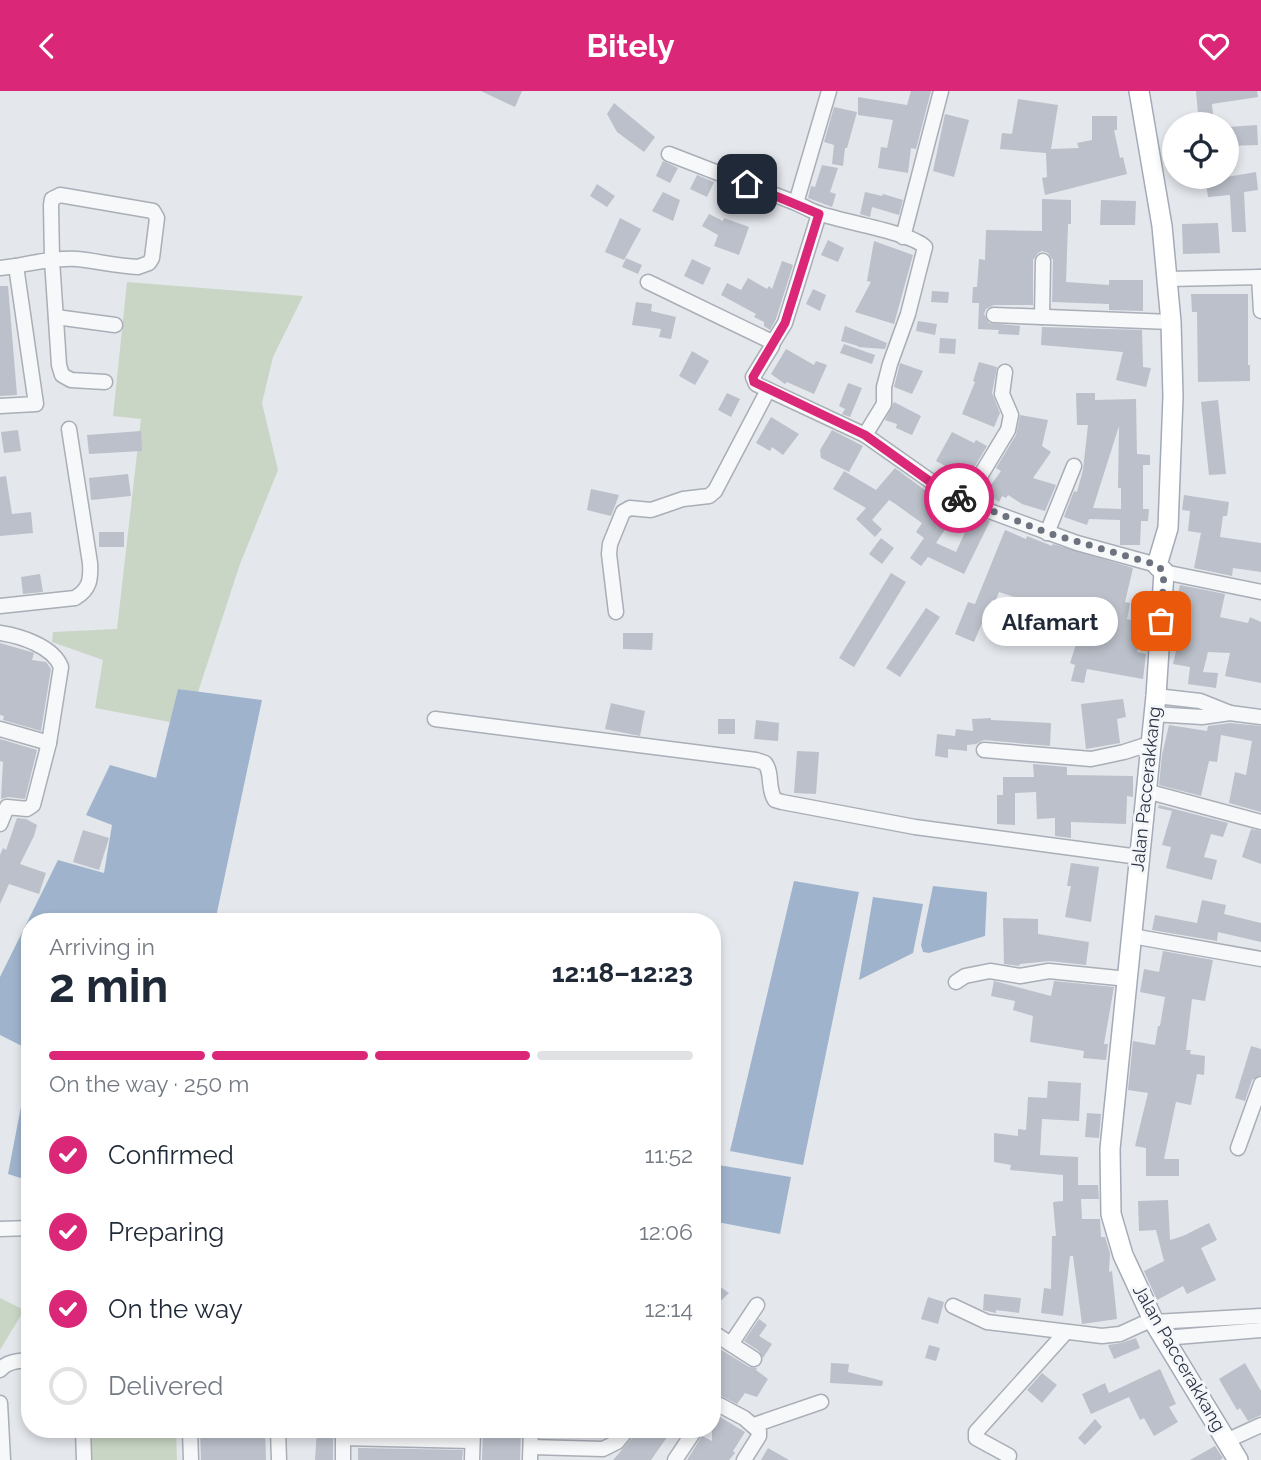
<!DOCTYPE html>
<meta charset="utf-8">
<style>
body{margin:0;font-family:Raleway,sans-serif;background:#f2f2f3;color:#1f2937;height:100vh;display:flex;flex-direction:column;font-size:26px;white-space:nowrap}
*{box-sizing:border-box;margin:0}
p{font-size:23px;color:#747a83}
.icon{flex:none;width:38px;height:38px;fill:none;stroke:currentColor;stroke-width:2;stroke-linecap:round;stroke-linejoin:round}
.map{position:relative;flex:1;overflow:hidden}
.side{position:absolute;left:21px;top:822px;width:700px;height:525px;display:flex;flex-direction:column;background:#fff;border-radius:28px;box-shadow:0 4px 10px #0003}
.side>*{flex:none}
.tools{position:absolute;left:1162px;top:21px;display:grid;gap:14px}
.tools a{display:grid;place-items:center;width:77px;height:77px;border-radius:50%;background:#fff;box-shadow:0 4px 10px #0003;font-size:35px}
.pin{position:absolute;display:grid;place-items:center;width:60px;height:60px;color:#fff;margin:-30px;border-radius:14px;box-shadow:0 4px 10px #0006}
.courier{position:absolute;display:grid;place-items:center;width:70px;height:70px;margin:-35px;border:5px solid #db2777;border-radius:50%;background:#fff;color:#222;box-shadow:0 2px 9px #0007}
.bubble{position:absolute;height:49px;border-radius:24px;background:#fff;box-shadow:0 4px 10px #0003;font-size:23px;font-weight:700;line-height:49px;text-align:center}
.overview em{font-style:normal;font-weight:700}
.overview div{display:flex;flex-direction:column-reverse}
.overview{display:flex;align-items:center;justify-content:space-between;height:119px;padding:0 28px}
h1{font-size:46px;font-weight:700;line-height:52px}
.bar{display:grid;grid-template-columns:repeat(4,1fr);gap:10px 7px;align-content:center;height:84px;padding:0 28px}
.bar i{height:9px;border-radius:5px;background:#e0e1e3}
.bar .active{background:#db2777}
.bar p{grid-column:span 4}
ol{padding:0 28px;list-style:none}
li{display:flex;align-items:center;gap:21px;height:77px}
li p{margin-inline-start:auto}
li .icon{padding:7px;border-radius:50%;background:#db2777;color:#fff;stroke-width:4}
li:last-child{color:#747a83}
li i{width:38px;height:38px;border:4px solid #e0e1e3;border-radius:50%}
header{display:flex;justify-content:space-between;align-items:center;height:91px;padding:0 28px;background:#db2777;color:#fff;font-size:32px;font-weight:700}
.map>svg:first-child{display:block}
.green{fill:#c9d6c5}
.water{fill:#9fb4cc}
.building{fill:#bbc0ca;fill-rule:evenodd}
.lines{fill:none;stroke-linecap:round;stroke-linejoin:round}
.minor-casing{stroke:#a9aeb7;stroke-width:17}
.major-casing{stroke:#a3abb8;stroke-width:22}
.minor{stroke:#f7f8fa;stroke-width:14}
.major{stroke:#fff;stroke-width:19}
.done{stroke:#6c737f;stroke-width:7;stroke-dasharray:0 12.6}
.route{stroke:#db2777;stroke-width:9}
.labels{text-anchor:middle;stroke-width:6;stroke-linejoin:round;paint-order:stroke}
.street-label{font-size:18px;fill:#2b3445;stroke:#f4f6f9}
</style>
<header><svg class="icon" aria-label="back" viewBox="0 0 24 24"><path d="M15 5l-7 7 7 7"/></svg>Bitely<svg class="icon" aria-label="heart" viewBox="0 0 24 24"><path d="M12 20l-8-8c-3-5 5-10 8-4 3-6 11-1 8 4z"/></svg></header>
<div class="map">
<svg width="1261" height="1369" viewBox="0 0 1261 1369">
<rect width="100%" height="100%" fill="#e4e7ec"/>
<g class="green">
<path d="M127,191L303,205L273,266L262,312L278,379L240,473L198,601L178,598L170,631L95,617L103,569L52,551L53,541L117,538L141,328L113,325Z"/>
<path d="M0,1207L24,1219L0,1259Z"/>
<path d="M89,1339H176L177,1369H90Z"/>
</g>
<g class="water">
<path d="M178,598L262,609L215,831H30V959L0,944V886L58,769L104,782L112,734L86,724L110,674L156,687Z"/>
<path d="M794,790L859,801L803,1074L730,1060Z"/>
<path d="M933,795L987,801L985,845L929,862L923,861L921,854Z"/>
<path d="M873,806L923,813L913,862L859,889Z"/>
<path d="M30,969V1090L8,1083Z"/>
<path d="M712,1073L791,1086L780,1143L712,1130Z"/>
</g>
<g class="building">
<path d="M481,0H522L515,16Z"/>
<path d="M911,0H931L916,58L911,57L908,82L878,77L881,56L887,57L893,29L858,24V6L907,14Z"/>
<path d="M1196,0H1257L1258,6L1212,13L1214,33H1199Z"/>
<path d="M1018,8L1058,14L1051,58L1079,57L1077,52L1092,49V25H1117V39H1114L1120,67L1123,66L1127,83L1045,104L1042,87L1047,86L1046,62L1000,58L1002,42L1012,43Z"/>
<path d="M614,12L655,46L644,61L617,41L607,23Z"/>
<path d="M834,16L857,21L847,57H845L843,75L832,73L834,54L824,51Z"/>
<path d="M945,23L969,29L954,86L933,80Z"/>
<path d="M1257,34L1258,54L1227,55V36Z"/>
<path d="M663,70L678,77L670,92L656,85Z"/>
<path d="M822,74L838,77L830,101L836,103L832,116L808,107L811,95L815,96Z"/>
<path d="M1256,81L1258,99L1244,101L1246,141H1232L1230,104L1208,106L1205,86H1227Z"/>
<path d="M697,84L714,91L707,106L690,98Z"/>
<path d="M597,93L615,105L607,116L590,105Z"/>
<path d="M663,101L680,109L673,130L652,120Z"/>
<path d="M865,101L882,105L883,103L903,109L899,124L872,116L870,126L860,123Z"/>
<path d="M1042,108L1071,109V133H1068L1066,191L1109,194V189H1143V220L1109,219V213L1052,211L1053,169L1048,162L1042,160L1038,162L1033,169V214H994L986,218L984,223L989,232L1020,235L1019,244L998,243L999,239L978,238L979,212H972L973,196H977L979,168L985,169L986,139L1042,140Z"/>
<path d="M1101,109L1136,110L1135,134H1100Z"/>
<path d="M709,123L723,130L724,127L749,136L739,164L714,155L718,144L702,135Z"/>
<path d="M620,127L641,138L624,169L605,161Z"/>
<path d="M1218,132L1220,162L1183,163L1182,133Z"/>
<path d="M828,149L844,157L838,171L821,164Z"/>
<path d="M874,150L913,164L894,233L855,221L871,191L867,190Z"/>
<path d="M626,167L642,174L638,183L622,176Z"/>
<path d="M692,168L711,177L703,194L684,185Z"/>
<path d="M782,170L793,174L776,228L770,239L764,235V231L754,226L756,223L721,204L727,192L741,199L748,187L767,198L769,195L772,198Z"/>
<path d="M0,195H8L17,304L0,305Z"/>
<path d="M813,198L826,204L820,220L806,213Z"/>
<path d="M932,200L949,201L948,212L931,211Z"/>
<path d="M1191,203H1248V274H1250V290L1198,291L1197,221H1192Z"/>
<path d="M636,211L652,213L651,220L676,226L671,248L659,246L661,238L632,234Z"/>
<path d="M918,230L937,233L935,244L916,240Z"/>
<path d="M845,235L887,252L885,258L858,256V255L841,250Z"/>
<path d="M1042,236L1142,239L1143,276L1151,277L1146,296L1116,289L1123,261L1041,254Z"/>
<path d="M940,247L956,248L955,263L939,262Z"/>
<path d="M844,253L875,264L872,273L840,262Z"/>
<path d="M786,258L814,274L816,270L827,274L814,303L787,291L785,293L771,283Z"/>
<path d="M692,260L709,270L695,294L679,285Z"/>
<path d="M979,271L997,276L992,302L1000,322L994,336L962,323L975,291L973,290Z"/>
<path d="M900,272L923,280L912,303L894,296Z"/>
<path d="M848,292L862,297L850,326L842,323L845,318L839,315Z"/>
<path d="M727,302L740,308L731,326L718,319Z"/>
<path d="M1076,302H1095V309L1136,308L1137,363L1150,364V374H1143V418H1149L1148,430H1141L1140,454H1120V429L1089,428L1087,434L1064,426L1074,400L1077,401L1083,379L1088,334H1077ZM1119,335L1118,397H1121V418L1093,417Z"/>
<path d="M1218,309L1226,383L1209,384L1201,311Z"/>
<path d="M894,311L921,325L912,344L896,337L897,333L885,329Z"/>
<path d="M1020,324L1048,329L1042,355L1051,361L1033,387L1056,394L1045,420L1022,413L1008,404L1006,407L1002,405L999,411L986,401L1001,380L996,377L1016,344Z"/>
<path d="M771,326L799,343L783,364L772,356L770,360L756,352Z"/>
<path d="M18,339L21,360L4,362L1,341Z"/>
<path d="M832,339L863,355L849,381L821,367L820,359Z"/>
<path d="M141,340L142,360L89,363L87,344Z"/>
<path d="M952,341L974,352L976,349L987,355L963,395L954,391L959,382L936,370Z"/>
<path d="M895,377L956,422L936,452L956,461L973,424L990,430L964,483L928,466L921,475L910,467L924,447L916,441L922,432L894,412L889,409L872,429L882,438L875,446L856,428L866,417L833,398L844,380L876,399Z"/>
<path d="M128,383L131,405L91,409L89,387Z"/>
<path d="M6,385L12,423L31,421L33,442L0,445V386Z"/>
<path d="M591,398L619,404L611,425L587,419Z"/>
<path d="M1184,404L1229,411L1227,425H1223L1220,446L1261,452V481L1233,477L1232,485L1194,477L1201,442L1188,440L1190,420L1182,419Z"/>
<path d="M1005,439L1026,448L1027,445L1052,455L1053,453L1133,477L1125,511L1130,512L1127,528L1145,533L1137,561L1146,563L1143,588L1087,578L1084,592L1071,590L1075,574L1070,572L1079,544L1062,539L1063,534L1035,523L1038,514L999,501L995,511L992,509L974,551L955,543L968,511L975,513Z"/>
<rect x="99" y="441" width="25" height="15"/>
<path d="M881,447L894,457L882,473L869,463Z"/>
<path d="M891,482L906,491L854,576L839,567Z"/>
<path d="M40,483L43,501L23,503L21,486Z"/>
<path d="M1180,494L1225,503L1220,526L1248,532L1250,526L1261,531V592L1225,585L1230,562L1208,561L1203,581L1218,582L1216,597L1188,593L1190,576L1173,573L1178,552L1172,551L1173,526Z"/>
<path d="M926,517L940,526L900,586L886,577Z"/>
<path d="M623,542H653L652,559L623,558Z"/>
<path d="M0,552L31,561L34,562L32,569L46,571L51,578L41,640L3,629L4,625L0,624Z"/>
<path d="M1123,608L1126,626L1117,628L1120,652L1086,658L1081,613Z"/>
<path d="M611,612L645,620L640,645L605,638Z"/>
<path d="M991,627V629L1051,632L1050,655L984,649L976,653L967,654V660L948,658V667L935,665L937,643L955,645L956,638L973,640L972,628Z"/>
<rect x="718" y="628" width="17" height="15"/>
<path d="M756,629L779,632L778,650L754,648Z"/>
<path d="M1230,632L1261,635V721L1229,712L1235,681L1246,684L1252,650L1221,644L1217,671L1209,670L1201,705L1159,694L1162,664L1169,634L1207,640L1208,635Z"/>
<path d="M0,648L37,659L25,708L8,706L1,708L3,671L0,670Z"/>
<path d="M797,660L819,661L816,703L794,702Z"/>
<path d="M1033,673L1067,676V684L1133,685V706L1127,705L1126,733L1071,731V747L1055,745V727L1037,728L1036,701L1015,702V734L997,733V704H1003V686H1034Z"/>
<path d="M1159,714L1228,732L1223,746L1211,743L1204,766L1217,769L1212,789L1166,777L1171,756L1162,754L1172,720L1158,717Z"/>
<path d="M17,727L26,728L37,734L34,745L20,773L46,782L39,803L9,793L0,813V764L3,757L6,759Z"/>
<path d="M1251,738L1261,740V773L1242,766Z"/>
<path d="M83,739L109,747L99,779L73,771Z"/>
<path d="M1071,772L1099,776L1091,831L1065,826L1071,795H1067Z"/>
<path d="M1202,809L1226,814L1224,823L1261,832V851L1218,841L1217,850L1152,839L1155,824L1197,832Z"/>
<path d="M1003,827L1038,828V843L1089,851L1086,874L1050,870L1020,873L1019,875L1004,873Z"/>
<path d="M1163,860L1213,869L1205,910L1192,908L1186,959H1191L1190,963L1205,965L1204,984L1197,983L1191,1014L1176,1011L1164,1068H1179V1085H1146V1057L1135,1055L1148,1002L1128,999L1133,950L1155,954L1158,935H1160L1165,906L1140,901L1144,878L1159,881Z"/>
<path d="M994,890L1051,905L1054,890L1114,896L1104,953H1108L1106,969L1083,967L1084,960L1030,951L1033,925L1013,919L1015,910L991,905Z"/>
<path d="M1251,955L1261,958V984L1252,989L1245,1010L1235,1007Z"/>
<path d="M1048,990L1081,992L1079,1030L1042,1028L1040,1064L1078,1066V1094H1098L1099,1108H1081L1082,1128H1100L1101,1146H1105L1110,1162L1109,1181L1112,1180L1117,1228L1082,1233L1073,1165H1070L1063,1225L1041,1222L1044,1197L1051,1198L1052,1145H1056L1053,1111L1063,1110V1084L1010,1079L1011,1074L994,1071V1042L1018,1045V1038L1026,1039L1028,1006L1047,1007Z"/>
<path d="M1087,1022L1101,1023L1099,1047L1085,1046Z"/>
<path d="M1168,1109L1170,1149L1183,1145L1209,1132L1217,1149L1201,1157L1216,1189L1187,1203L1183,1195L1157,1209L1144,1180L1164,1170L1156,1139L1139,1140L1138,1110Z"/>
<path d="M712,1190L729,1202L712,1218Z"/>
<path d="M984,1203L1021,1207L1019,1222L996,1219V1222L983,1219Z"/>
<path d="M928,1206L944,1211L938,1233L921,1228Z"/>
<path d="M759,1228L767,1234L759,1245L772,1253L763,1267L759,1260L744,1250Z"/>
<path d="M1136,1247L1140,1257L1114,1268L1108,1254L1121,1252Z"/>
<path d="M712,1253L749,1276L757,1277L756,1279L768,1288L757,1306L745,1302L737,1313L712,1300Z"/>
<path d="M929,1254L940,1257L936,1270L925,1267Z"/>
<path d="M831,1272L849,1273L848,1281L883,1290L882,1295L830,1292Z"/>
<path d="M1245,1272L1261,1300V1324L1248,1330L1240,1317L1237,1319L1219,1288Z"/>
<path d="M1160,1278L1176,1313L1169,1316L1178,1331L1154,1345L1144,1327L1140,1329L1129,1306L1091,1323L1082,1303L1105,1292L1109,1302Z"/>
<path d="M1042,1282L1057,1294L1042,1312L1027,1299Z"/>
<path d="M712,1321L745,1341L733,1360L735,1362L729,1369H687L702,1345L712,1350Z"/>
<path d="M1095,1328L1102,1336L1085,1354L1078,1347Z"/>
<path d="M200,1339H265L266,1369H201Z"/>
<path d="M317,1339L333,1340V1369H315Z"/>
<path d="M483,1339H521L520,1369H482Z"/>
<path d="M636,1339H672L651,1369H613L634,1345Z"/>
<path d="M1215,1355L1223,1367L1220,1369H1190Z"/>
<path d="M358,1357L463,1359L462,1369H358Z"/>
<path d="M768,1357L789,1369H761Z"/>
</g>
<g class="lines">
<g class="minor-casing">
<g id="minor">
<path d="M669,63L796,112L829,0"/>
<path d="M796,112C805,116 813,121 821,123C844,131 912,142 925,156L908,223L890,273L884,296V313L865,344"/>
<path d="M903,146L941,0"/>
<path d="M0,177L16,175"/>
<path d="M1259,186L1261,220"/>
<path d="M1168,188L1261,186"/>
<path d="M648,191L770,250L772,255L753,286L756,293L865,344L939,396L973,414L1077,452L1157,474"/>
<path d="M994,224L1171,231"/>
<path d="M56,226L115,234"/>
<path d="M1042,226L1043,170"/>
<path d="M772,253L785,232L819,123"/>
<path d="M0,315L36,313L16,175C35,171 56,167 77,168C97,170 117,175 138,176L149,172L152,167L157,127L153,120L60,104L52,108L51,114L52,169L59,274L62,284L71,289L105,291"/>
<path d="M965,410L1008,339L1011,324L1002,303L1005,281"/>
<path d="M1047,442L1074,375"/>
<path d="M1164,481L1261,501"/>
<path d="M0,515L75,507C90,498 91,488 90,472L69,338"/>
<path d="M616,521L609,463L610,453L623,421L630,417L651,419L683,408L709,405L715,400L768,299"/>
<path d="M0,542C20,545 53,555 61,576L49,652L33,714L27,718L7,716L0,733"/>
<path d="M1156,605L1200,610L1230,622"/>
<path d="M1153,623L1202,626L1230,622L1261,626"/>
<path d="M435,628L756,669L765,672C773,683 767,697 775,709L782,711L915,736L1139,766"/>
<path d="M0,638L49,652"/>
<path d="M984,659L1091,668L1124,661L1149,653"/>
<path d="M1146,700L1261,731"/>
<path d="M1132,845L1261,868"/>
<path d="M956,891L965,885L990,880L1020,885L1049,880L1128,888"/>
<path d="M1238,1057L1261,993"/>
<path d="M0,1138L30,1137"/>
<path d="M953,1215L987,1231L1102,1245L1120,1243L1153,1228"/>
<path d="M1154,1231L1261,1225"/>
<path d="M712,1241L754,1268"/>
<path d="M1164,1247L1261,1239"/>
<path d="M731,1253L757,1214"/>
<path d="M0,1279C7,1270 19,1270 30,1269"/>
<path d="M712,1310L744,1327L759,1340V1345L744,1369"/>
<path d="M0,1312L3,1369"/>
<path d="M754,1334L821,1311"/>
<path d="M83,1339L84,1369"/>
<path d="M190,1339L191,1369"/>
<path d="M278,1339L279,1369"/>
<path d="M343,1347L472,1350"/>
<path d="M1226,1350L1261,1334"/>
<path d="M531,1356L603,1358L617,1351L627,1339"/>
<path d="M1009,1365L976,1347V1341L1066,1241"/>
<path d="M343,1369V1339"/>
<path d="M472,1369L473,1339"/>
<path d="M530,1369L531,1339"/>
<path d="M675,1369L695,1339"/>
</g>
</g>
<g class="major-casing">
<path id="major" d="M1139,0L1162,135L1171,231L1173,306L1168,437L1157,474L1164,481L1156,605L1110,1058L1111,1123L1123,1164L1154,1231L1238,1369"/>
</g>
<use href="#minor" class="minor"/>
<use href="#major" class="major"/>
</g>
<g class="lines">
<path class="done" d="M959,407L1048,442L1157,474L1164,481L1161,530"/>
<path class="route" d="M747,93L819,123L785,232L753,286L754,291L865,344L939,397L959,407"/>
</g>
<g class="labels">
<g class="street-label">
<text transform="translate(1146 698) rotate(-84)" y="6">Jalan Paccerakkang</text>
<text transform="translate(1179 1267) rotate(60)" y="6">Jalan Paccerakkang</text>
</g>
</g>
</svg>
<div class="tools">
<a><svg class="icon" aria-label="locate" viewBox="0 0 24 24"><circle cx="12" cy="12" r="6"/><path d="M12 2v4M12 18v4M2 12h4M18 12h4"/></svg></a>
</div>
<div class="pin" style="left:1161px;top:530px;background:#ea580c"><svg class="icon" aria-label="bag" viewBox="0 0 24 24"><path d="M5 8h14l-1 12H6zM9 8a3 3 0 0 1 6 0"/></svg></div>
<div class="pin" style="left:747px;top:93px;background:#1f2937"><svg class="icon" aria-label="home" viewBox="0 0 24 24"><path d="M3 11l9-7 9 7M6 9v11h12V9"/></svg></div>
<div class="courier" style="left:959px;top:407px"><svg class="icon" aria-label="bike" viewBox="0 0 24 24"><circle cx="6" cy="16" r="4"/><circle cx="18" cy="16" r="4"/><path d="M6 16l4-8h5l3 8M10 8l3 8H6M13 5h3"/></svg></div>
<div class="bubble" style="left:982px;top:506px;width:136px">Alfamart</div>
<section class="side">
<div class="overview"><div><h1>2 min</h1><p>Arriving in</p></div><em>12:18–12:23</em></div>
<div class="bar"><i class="active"></i><i class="active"></i><i class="active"></i><i></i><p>On the way · 250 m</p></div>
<ol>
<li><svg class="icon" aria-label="check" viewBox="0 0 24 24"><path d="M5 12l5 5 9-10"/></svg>Confirmed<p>11:52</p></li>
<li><svg class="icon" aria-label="check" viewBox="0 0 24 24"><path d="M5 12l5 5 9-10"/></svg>Preparing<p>12:06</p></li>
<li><svg class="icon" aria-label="check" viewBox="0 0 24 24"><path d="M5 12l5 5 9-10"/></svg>On the way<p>12:14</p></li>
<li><i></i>Delivered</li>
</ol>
</section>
</div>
